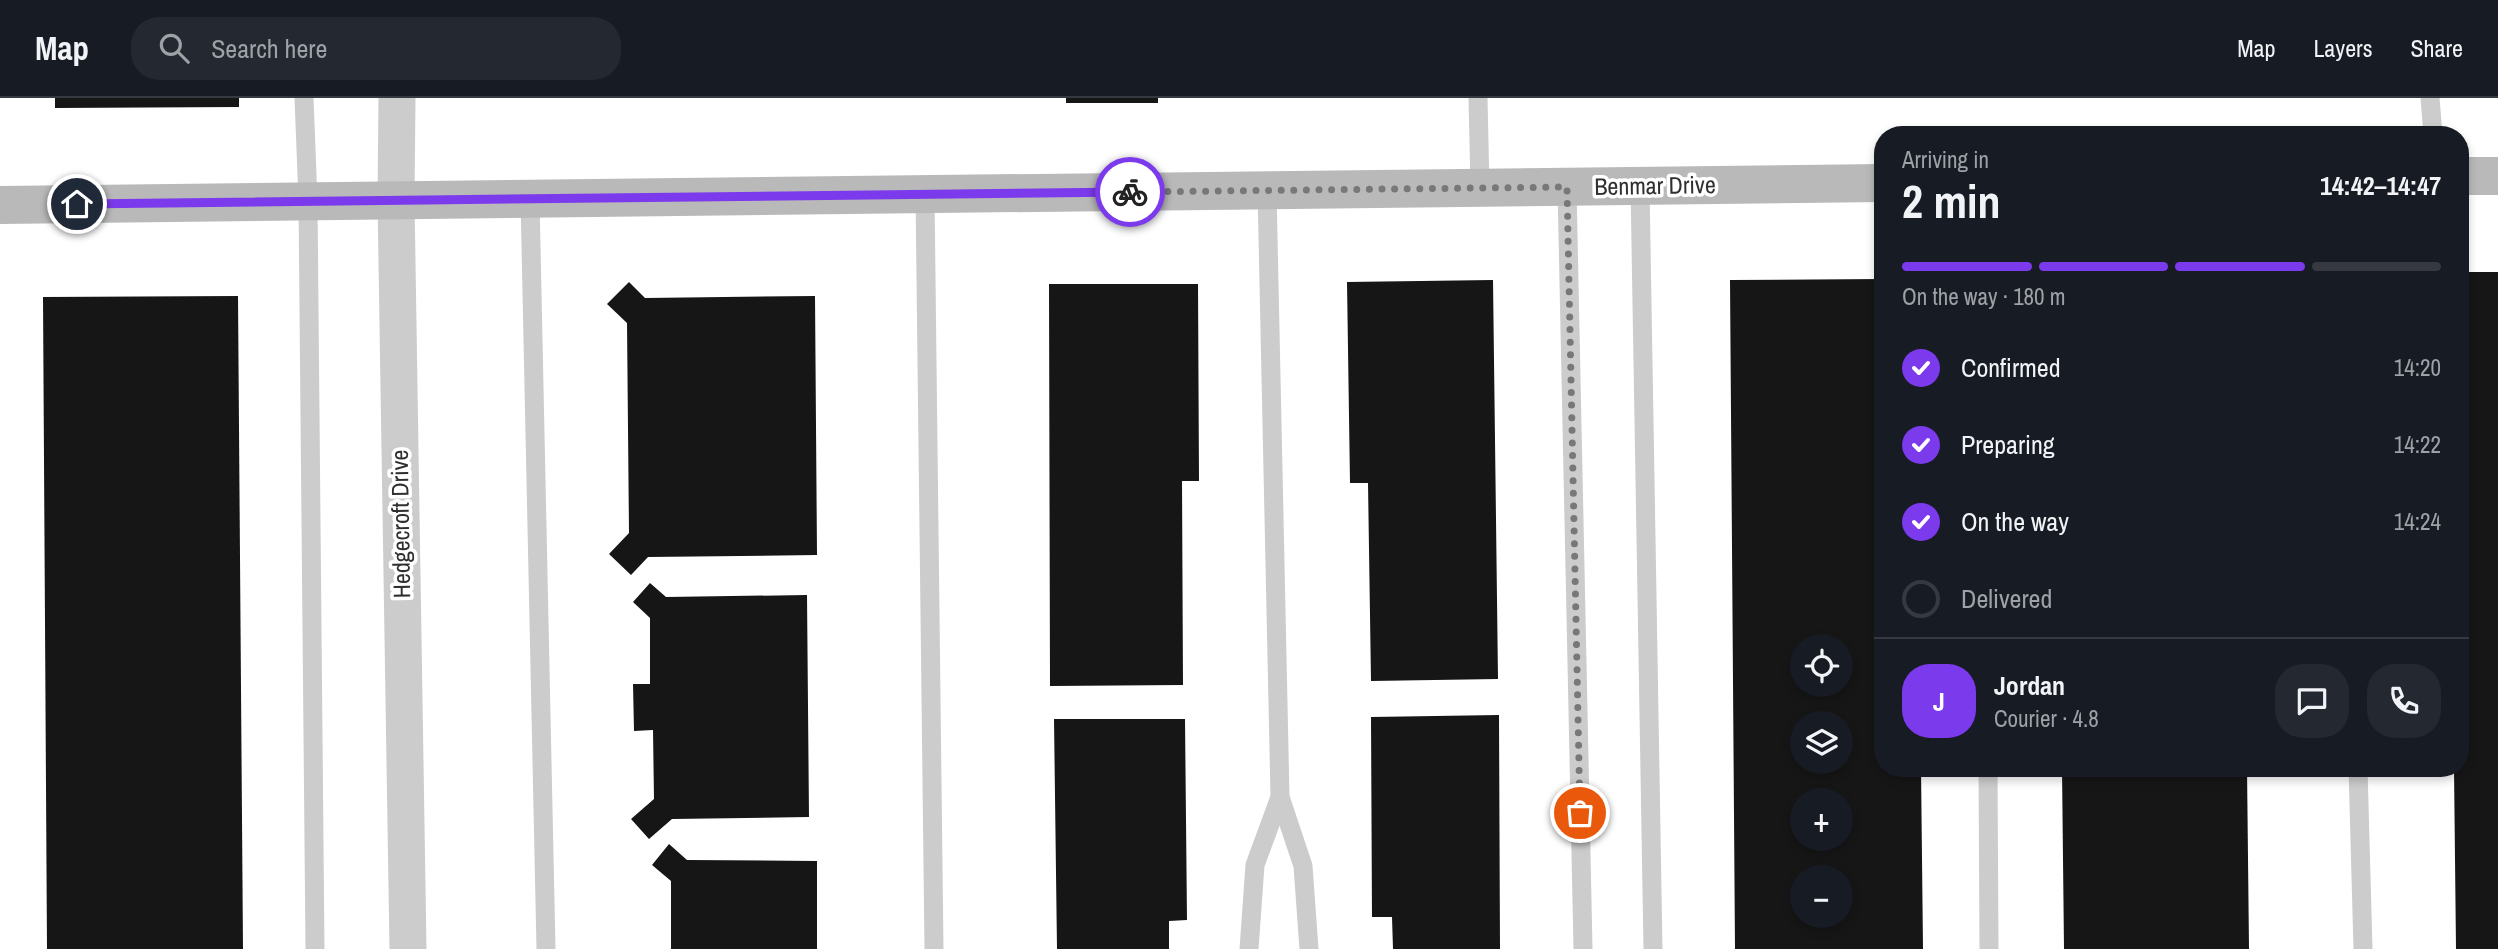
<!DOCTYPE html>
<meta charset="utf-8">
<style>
body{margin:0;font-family:"Archivo Narrow",sans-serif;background:#242831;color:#f1f3f6;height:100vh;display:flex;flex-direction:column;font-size:26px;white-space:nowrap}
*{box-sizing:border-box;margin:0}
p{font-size:23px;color:#9ea1a6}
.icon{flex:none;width:38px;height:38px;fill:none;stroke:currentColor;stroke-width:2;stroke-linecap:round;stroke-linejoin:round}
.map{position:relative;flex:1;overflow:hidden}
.side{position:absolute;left:1874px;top:28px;width:595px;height:651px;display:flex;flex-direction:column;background:#171b24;border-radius:28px;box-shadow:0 4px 10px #0003}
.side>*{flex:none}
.fabs{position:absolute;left:1790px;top:536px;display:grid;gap:14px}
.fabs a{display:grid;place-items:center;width:63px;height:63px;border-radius:50%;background:#171b24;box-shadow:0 4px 10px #0003;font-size:35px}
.pin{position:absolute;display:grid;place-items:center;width:60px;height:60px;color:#fff;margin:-30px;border:4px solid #fff;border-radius:50%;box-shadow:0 2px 7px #0007}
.courier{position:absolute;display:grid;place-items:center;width:70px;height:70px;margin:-35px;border:5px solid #7c3aed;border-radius:50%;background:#fff;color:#222;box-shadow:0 2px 9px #0007}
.headline em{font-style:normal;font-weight:700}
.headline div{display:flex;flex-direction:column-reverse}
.headline{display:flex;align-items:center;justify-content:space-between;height:119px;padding:0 28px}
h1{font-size:46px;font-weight:700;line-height:52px}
.bar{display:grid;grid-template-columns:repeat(4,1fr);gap:10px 7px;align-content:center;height:84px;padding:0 28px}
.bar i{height:9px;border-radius:5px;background:#363941}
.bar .active{background:#7c3aed}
.bar p{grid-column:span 4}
.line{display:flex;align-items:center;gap:18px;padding:0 28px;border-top:2px solid #363941}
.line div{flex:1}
.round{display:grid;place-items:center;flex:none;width:74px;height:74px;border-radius:28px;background:#242831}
ol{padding:0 28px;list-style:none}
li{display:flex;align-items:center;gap:21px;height:77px}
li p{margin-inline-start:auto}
li .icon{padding:7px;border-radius:50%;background:#7c3aed;color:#fff;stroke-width:4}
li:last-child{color:#9ea1a6}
li i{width:38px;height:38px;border:4px solid #363941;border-radius:50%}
header{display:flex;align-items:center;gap:42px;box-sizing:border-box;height:98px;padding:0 35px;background:#171b24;border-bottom:2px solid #363941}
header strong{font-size:33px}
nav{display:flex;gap:38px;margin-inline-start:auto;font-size:24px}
.search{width:490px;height:63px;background:#242831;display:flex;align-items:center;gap:18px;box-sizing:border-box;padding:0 24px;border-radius:28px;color:#9ea1a6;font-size:26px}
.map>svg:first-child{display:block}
.building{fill:#161616;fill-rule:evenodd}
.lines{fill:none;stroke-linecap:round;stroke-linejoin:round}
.lane{stroke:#ccc;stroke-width:19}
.street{stroke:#ccc;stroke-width:37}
.secondary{stroke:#b9b9b9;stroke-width:38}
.done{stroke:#787878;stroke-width:7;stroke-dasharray:0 12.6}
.route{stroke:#7c3aed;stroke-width:9}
.labels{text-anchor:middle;stroke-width:7;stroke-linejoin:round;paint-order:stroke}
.street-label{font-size:24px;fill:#2f2f2f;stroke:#fff}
</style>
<header>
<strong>Map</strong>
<div class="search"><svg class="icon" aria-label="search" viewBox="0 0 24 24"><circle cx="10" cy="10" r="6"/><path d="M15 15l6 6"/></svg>Search here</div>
<nav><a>Map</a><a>Layers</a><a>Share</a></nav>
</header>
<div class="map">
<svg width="2498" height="851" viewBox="0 0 2498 851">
<rect width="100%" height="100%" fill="#fff"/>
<g class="building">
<path d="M55,0H239V9L55,10Z"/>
<rect x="1066" y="0" width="92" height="5"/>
<path d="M2460,174H2498V851H2456L2454,670H2460Z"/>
<path d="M1883,181V670H1921L1923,851H1735L1730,182ZM1802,548H1841V586H1802ZM1802,625H1841V663H1802ZM1802,702H1841V740H1802ZM1802,779H1841V817H1802Z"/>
<path d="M1493,182L1498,581L1371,583L1368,385H1350L1347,184Z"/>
<path d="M629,184L645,200L815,198L817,457L648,459L631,477L609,456L629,435L627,225L607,206Z"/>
<path d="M1049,186H1198L1199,383H1182L1183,587L1050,588Z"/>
<path d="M238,198L243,851H47L43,199Z"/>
<path d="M650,485L666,499L807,497L809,719L672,721L649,741L631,721L654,701L653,632L634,633L633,586H650V520L633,504Z"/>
<path d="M1499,617L1500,851H1393L1392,819H1372L1371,619Z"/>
<path d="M1054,621H1185L1187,822L1169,823V851H1057Z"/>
<path d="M2062,670H2247L2249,851H2064Z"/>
<path d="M669,746L687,762L817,763V851H671V783L652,767Z"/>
</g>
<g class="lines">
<g class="lane">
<path d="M304,0L308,103L315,851"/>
<path d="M1478,0L1480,90"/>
<path d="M2430,0L2433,37"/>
<path d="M1640,88L1653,851"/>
<path d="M1567,89L1583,851"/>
<path d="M1267,92L1280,699L1303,768L1309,851"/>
<path d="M925,96L934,851"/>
<path d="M530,101L546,851"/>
<path d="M1988,670L1989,851"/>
<path d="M2358,670L2363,851"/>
<path d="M1249,851L1255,767L1280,699"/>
</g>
<path class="street" d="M397,0L396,102L408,851"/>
<g class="secondary">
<path d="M2460,78H2498"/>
<path d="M0,107L1883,85"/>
</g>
</g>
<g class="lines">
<path class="done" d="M1130,94L1567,89L1580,715"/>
<path class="route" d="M77,106L1130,94"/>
</g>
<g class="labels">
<g class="street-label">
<text transform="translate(1655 88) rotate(-1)" y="8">Benmar Drive</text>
<text transform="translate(401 426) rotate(-91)" y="8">Hedgecroft Drive</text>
</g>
</g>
</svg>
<div class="fabs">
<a><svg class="icon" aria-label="locate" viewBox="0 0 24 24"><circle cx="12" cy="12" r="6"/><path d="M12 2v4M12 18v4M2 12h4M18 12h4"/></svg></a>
<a><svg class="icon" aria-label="layers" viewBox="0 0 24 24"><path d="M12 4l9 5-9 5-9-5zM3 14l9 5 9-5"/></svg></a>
<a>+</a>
<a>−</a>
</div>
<div class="pin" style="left:1580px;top:715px;background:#ea580c"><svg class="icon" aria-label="bag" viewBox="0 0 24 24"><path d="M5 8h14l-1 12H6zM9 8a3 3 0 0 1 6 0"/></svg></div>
<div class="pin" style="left:77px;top:106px;background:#1f2937"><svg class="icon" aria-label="home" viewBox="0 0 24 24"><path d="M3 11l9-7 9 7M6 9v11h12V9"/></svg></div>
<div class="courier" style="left:1130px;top:94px"><svg class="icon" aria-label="bike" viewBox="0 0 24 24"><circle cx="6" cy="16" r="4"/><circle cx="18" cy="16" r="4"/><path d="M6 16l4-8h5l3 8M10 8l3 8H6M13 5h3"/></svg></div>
<section class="side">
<div class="headline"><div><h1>2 min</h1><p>Arriving in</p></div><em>14:42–14:47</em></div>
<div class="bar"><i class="active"></i><i class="active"></i><i class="active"></i><i></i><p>On the way · 180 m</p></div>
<ol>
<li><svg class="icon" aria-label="check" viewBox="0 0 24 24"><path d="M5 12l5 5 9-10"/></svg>Confirmed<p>14:20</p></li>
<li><svg class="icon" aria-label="check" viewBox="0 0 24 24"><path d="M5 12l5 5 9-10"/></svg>Preparing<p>14:22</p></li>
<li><svg class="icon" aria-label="check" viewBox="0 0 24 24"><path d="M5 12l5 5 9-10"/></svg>On the way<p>14:24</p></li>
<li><i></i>Delivered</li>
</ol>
<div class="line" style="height:126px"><b class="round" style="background:#7c3aed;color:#fff">J</b><div><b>Jordan</b><p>Courier · 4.8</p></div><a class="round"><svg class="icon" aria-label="chat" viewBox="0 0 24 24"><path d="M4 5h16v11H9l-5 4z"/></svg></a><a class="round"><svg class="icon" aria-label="phone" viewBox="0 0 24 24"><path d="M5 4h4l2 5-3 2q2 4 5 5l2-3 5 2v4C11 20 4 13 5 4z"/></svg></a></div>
</section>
</div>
